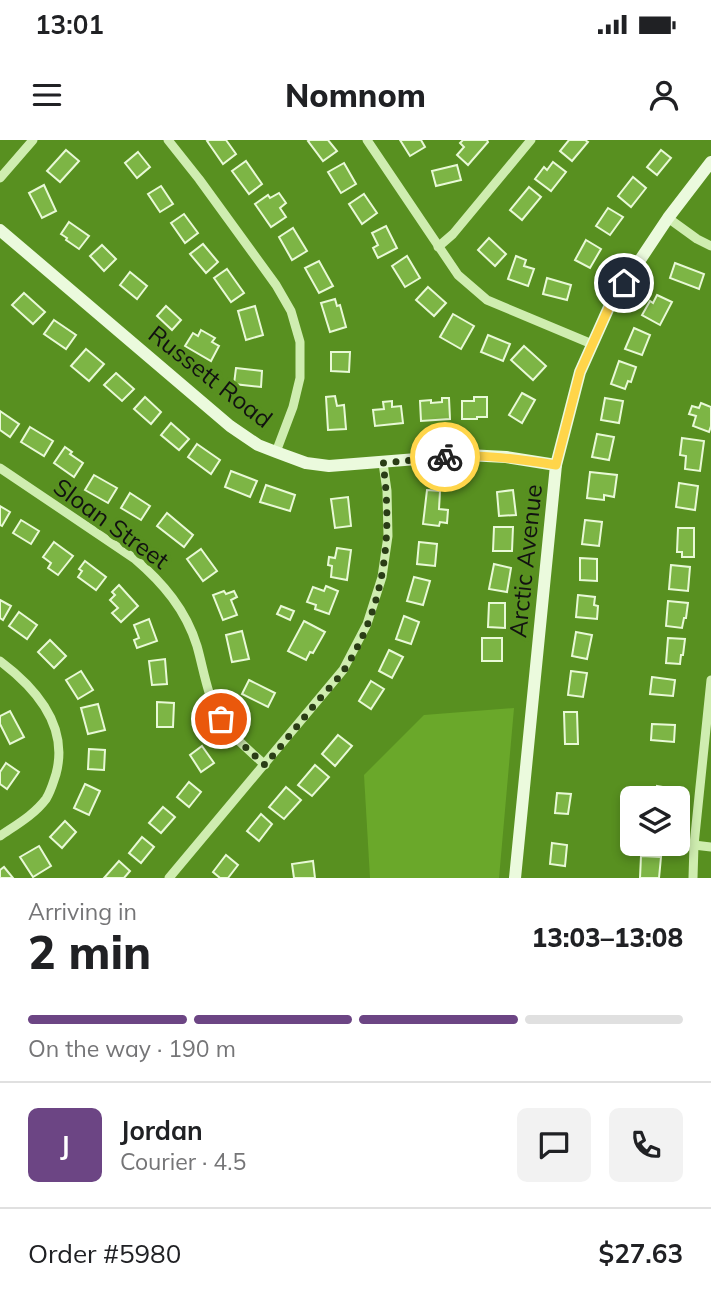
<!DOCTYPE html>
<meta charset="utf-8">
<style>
body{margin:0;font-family:Mulish,sans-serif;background:#f2f2f2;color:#202124;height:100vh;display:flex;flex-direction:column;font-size:26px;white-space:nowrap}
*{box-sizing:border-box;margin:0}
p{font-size:23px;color:#757577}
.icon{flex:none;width:38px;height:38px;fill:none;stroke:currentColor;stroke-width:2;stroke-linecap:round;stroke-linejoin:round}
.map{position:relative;height:738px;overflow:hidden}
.panel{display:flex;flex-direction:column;background:#fff;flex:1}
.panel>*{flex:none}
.tools{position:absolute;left:620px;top:646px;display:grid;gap:14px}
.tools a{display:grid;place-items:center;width:70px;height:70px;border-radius:10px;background:#fff;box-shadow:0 4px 10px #0003;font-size:35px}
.pin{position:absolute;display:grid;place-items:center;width:60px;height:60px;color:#fff;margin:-30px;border:4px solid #fff;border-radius:50%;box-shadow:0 2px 7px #0007}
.courier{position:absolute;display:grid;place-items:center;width:70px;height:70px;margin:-35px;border:5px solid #ffd54a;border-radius:50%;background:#fff;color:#222;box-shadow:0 2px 9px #0007}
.summary em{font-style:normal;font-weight:800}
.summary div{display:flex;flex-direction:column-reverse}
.summary{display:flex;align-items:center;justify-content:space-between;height:119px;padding:0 28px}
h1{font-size:46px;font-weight:800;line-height:52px}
.bar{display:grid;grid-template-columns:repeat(4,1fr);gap:10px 7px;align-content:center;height:84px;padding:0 28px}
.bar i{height:9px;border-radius:5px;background:#e0e0e0}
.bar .current{background:#6c4584}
.bar p{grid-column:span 4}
.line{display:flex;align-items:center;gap:18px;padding:0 28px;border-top:2px solid #e0e0e0}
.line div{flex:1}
.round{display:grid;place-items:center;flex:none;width:74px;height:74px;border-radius:10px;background:#f2f2f2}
.status{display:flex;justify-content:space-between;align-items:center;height:49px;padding:0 35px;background:#fff;direction:ltr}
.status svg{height:19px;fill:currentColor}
header{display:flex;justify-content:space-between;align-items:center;height:91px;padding:0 28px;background:#fff;font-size:32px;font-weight:800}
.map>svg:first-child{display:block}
.green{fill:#6aa82a}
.building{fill:#7db545;stroke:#e8f9d6;stroke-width:2}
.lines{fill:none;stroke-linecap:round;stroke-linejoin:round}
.street{stroke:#cfedb0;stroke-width:9}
.secondary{stroke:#ebfadd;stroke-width:12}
.done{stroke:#2a3d16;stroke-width:7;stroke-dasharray:0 12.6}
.route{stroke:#ffd54a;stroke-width:9}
.labels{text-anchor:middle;stroke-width:7;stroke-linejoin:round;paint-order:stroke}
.street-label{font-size:24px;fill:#111;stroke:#589020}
</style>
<div class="status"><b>13:01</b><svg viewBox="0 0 49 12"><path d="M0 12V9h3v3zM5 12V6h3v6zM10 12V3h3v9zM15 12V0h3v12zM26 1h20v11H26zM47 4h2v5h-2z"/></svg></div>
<header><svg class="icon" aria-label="menu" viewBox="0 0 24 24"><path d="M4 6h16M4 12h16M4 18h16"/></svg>Nomnom<svg class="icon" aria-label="person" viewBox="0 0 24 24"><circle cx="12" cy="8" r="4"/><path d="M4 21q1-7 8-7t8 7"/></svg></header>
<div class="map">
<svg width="711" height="738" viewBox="0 0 711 738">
<rect width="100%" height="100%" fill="#589020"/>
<path class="green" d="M514,568L499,738H370L364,635L424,575Z"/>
<g class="building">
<path d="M209,0H226L236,14L223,24L207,1Z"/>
<path d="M310,0H328L337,11L323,21L308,1Z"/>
<path d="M400,0H421L425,7L410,16Z"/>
<path d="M463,0H487L488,2L468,25L457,15L464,7L460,3Z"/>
<path d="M569,0H585L588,2L572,21L560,11Z"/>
<path d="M66,10L79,21L60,42L47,31Z"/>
<path d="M661,10L671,18L657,35L647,27Z"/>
<path d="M138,12L150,27L137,38L125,23Z"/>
<path d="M246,21L262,44L249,54L232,31Z"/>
<path d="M553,22L566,32L551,51L535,39L544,27L547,30Z"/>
<path d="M344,23L356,44L341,53L328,32Z"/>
<path d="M457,25L461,40L436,46L432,31Z"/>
<path d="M633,37L646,48L631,67L618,56Z"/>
<path d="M44,45L56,71L42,78L29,53Z"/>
<path d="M161,46L173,64L160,72L148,54Z"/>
<path d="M529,47L541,57L522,80L510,70Z"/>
<path d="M279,53L286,63L280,68L286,77L271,87L255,64L268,55L270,58Z"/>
<path d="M364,54L377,73L362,84L349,64Z"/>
<path d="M608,68L623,77L610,95L596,86Z"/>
<path d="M184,74L198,93L185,103L171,83Z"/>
<path d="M69,82L89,96L79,109L66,100L67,98L61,94Z"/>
<path d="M386,86L397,108L378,118L373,108L378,105L372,93Z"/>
<path d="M293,88L307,111L292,120L279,97Z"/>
<path d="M489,98L506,114L495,126L478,110Z"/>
<path d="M586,100L601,109L590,128L575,120Z"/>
<path d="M203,104L218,122L206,133L190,114Z"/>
<path d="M102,105L116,119L104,131L90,116Z"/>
<path d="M407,116L420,138L405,147L392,126Z"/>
<path d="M516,116L526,120L524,126L534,129L528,146L508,139Z"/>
<path d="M319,121L333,146L319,153L305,128Z"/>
<path d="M675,123L704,134L699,149L670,138Z"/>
<path d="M227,129L244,153L231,162L214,138Z"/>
<path d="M130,132L147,146L137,159L120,145Z"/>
<path d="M547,138L571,145L567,160L543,154Z"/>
<path d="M428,147L446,163L434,176L416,160Z"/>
<path d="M24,153L45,172L33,184L12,165Z"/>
<path d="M657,155L672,162L660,185L642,175L650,161L653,163Z"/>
<path d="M335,159L337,166L340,165L346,187L330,192L321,163Z"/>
<path d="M166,166L181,180L172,190L157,176Z"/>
<path d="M255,166L263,195L246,200L238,171Z"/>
<path d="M453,174L474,186L461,209L440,197Z"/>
<path d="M54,180L76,195L66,209L44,194Z"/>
<path d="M634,188L650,195L642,215L625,209Z"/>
<path d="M201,190L215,198L212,202L219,206L211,221L185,206L193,193L198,196Z"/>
<path d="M488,195L510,204L503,221L481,212Z"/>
<path d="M524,206L546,226L533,240L511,220Z"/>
<path d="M86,209L104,224L89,241L71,226Z"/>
<path d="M331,212H350L349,232L331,231Z"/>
<path d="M619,221L636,227L631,242L628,241L625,249L611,244Z"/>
<path d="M236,228L262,231L261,247L234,244Z"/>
<path d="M116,233L134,249L122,261L104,245Z"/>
<path d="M522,253L535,260L522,283L509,275Z"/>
<path d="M335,256L337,266L344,265L346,289L328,290L326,257Z"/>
<path d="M145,257L161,272L151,284L134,269Z"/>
<path d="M474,257H487V277H477V279H462V261H474Z"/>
<path d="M442,258H449L450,279L421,281L420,261L431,260V263L442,262Z"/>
<path d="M605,258L623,261L619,283L601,280Z"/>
<path d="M392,261V267L401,266L403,283L375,286L373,270L384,269L383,262Z"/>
<path d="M701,263L711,267V286L709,292L693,286L696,276L689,274L692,266L699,268Z"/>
<path d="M0,271L19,284L10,297L0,290Z"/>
<path d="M171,283L189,299L179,310L161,295Z"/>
<path d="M30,287L53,301L44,316L21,302Z"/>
<path d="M597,294L614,297L609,320L592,317Z"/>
<path d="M682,298L704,301L700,331L685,329L686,316L680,315Z"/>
<path d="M197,304L220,320L211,334L188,317Z"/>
<path d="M65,307L72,312L70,314L83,323L74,337L54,323Z"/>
<path d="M231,331L257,341L250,357L225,347Z"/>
<path d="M590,332L617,335L614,357L604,355V360L587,358Z"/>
<path d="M94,335L117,348L108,363L85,350Z"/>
<path d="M679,343L698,346L695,370L676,367Z"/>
<path d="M266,345L295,355L290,371L260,362Z"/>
<path d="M427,350L440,351L439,369L448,370L447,383L440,382L439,386L423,384Z"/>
<path d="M513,350L516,375L499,376L497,352Z"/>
<path d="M130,353L150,366L141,380L121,368Z"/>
<path d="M348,357L351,386L335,388L331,359Z"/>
<path d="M0,366L10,372L2,386L0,385Z"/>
<path d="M167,373L193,395L184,407L157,386Z"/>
<path d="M21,380L39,391L31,404L13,393Z"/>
<path d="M585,380L602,382L599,406L582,404Z"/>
<path d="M494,387H513L512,411H493Z"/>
<path d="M678,388H694V417H682V412H677Z"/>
<path d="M54,402L73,416L58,435L48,428L51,423L43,417Z"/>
<path d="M419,402L437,404L435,426L417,424Z"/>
<path d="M337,408L351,410L347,440L331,437L332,426L328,425L329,417L335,418Z"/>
<path d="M201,409L217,431L203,441L187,419Z"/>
<path d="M580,418L597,419V441L580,440Z"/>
<path d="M85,421L106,437L96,450L78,437L82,431L79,429Z"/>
<path d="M494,424L511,428L507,452L489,449Z"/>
<path d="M671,425L690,427L688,451L669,449Z"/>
<path d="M414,437L430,441L423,465L407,461Z"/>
<path d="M119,445L138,466L121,482L112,473L118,468L110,460L115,455L112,452Z"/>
<path d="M326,446L338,451L329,474L315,469L316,465L307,462L313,447L324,451Z"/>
<path d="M224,451L226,454L234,451L237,457L231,460L237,475L223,480L213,455Z"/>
<path d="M578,455L595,457L594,465L598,466L597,479L576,477Z"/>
<path d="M0,460L11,466L3,480L0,478Z"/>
<path d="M668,461L688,463L686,478H684L682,488L666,486Z"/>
<path d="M489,463H505V488L488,487Z"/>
<path d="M281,466L294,471L290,480L277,474Z"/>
<path d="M19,472L37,485L27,499L9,486Z"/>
<path d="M404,476L419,482L411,504L396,499Z"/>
<path d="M149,479L157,501L137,508L134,500L139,498L134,485Z"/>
<path d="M304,481L325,492L313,513L310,512L306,520L288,511Z"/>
<path d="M242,491L249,519L232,522L226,495Z"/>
<path d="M576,492L592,495L587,519L572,516Z"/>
<rect x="482" y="498" width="20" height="23"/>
<path d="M668,498L685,499L683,515H681L680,524L666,523Z"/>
<path d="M50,500L66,516L54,528L38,512Z"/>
<path d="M389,510L403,517L392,538L379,531Z"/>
<path d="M165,519L167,544L152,545L149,521Z"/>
<path d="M81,531L93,550L78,559L66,540Z"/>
<path d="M571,531L587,533L583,557L568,555Z"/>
<path d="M652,537L675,540L673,556L650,554Z"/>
<path d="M249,540L275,553L268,567L242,554Z"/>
<path d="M371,541L384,549L371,569L359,561Z"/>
<path d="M157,562L174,563L173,587H157Z"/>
<path d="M98,564L105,590L88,594L81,568Z"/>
<path d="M10,571L24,597L10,604L0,584V576Z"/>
<path d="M564,572H577L578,604H565Z"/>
<path d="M652,584L675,585L674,602L651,600Z"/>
<path d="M338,595L352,606L335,626L322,614Z"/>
<path d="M202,606L214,623L201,632L190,615Z"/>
<path d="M89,609L105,610L104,630L88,629Z"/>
<path d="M6,623L19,632L7,649L0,644V632Z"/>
<path d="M315,625L329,637L312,656L298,645Z"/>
<path d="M189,642L201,652L189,667L177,657Z"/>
<path d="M85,644L100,651L89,675L74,668Z"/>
<path d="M657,646L669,648L668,658H655Z"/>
<path d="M286,647L301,660L284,679L269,667Z"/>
<path d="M557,653L571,654L568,674L555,673Z"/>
<path d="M163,667L175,677L161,693L149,683Z"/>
<path d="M261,674L272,684L259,701L247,691Z"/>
<path d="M65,681L76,692L62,708L50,697Z"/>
<path d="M142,697L154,707L141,723L129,713Z"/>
<path d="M552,703L567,705L565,726L550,724Z"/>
<path d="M39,706L51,726L33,737L20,717Z"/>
<path d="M226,715L238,725L228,738H220L213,732Z"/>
<path d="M641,716L661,717L659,738H640Z"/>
<path d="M119,721L130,731L124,738H104Z"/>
<path d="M313,721L315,738H294L292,724Z"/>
<path d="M4,727L13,738H0V730Z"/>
</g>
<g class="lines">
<g class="street">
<path d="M168,0L199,39L276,145L291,171L300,202V238L293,267L276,312"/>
<path d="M367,0L458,135L487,160L592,204"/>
<path d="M0,38L33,0"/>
<path d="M668,78L697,99L711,106"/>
<path d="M438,107L453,94L531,0"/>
<path d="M0,328L135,419C163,443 186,470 197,506C204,531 207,555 220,578C231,596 250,611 265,625"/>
<path d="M0,521C36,548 69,586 56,634C53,643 51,651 46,659C34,675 16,685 0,696"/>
<path d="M694,705L711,707"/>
<path d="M169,738L343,530L367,484L382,437L388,396L387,351L383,323"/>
<path d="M693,738L694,705L711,540"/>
</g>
<g class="secondary">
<path d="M0,90L230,286L258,305L276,312L306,323L329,326L467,315L506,317L556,325"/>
<path d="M515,738L556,325L580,232L610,165L668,78L711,22"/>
</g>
</g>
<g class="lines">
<path class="done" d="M221,579L241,603L265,625C282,605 299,584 316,563C325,552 336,542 344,530C385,467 393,396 383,323L445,317"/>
<path class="route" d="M445,317C483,314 519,319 556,325L580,232L610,165L624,143"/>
</g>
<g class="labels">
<g class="street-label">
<text transform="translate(210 237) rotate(38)" y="8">Russett Road</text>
<text transform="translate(111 384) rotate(36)" y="8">Sloan Street</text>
<text transform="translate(526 421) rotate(-84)" y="8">Arctic Avenue</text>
</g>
</g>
</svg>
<div class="tools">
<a><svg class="icon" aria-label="layers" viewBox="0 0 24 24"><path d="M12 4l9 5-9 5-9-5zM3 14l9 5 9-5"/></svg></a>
</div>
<div class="pin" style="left:221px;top:579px;background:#ea580c"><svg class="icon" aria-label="bag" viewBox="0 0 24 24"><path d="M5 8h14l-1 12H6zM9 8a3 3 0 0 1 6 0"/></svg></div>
<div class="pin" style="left:624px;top:143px;background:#1f2937"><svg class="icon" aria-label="home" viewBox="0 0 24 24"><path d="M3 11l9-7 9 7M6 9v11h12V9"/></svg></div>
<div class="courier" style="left:445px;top:317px"><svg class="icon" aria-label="bike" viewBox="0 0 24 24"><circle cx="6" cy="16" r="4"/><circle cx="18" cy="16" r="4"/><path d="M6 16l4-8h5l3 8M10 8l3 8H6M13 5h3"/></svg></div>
</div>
<section class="panel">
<div class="summary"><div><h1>2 min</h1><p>Arriving in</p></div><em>13:03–13:08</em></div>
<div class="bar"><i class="current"></i><i class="current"></i><i class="current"></i><i></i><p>On the way · 190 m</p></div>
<div class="line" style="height:126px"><b class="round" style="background:#6c4584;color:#fff">J</b><div><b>Jordan</b><p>Courier · 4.5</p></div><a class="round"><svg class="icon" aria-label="chat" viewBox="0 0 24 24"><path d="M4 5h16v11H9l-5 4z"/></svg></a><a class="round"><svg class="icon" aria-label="phone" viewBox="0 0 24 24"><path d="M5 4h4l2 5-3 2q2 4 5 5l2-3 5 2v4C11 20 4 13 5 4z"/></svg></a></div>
<div class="line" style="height:91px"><div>Order #5980</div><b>$27.63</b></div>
</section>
